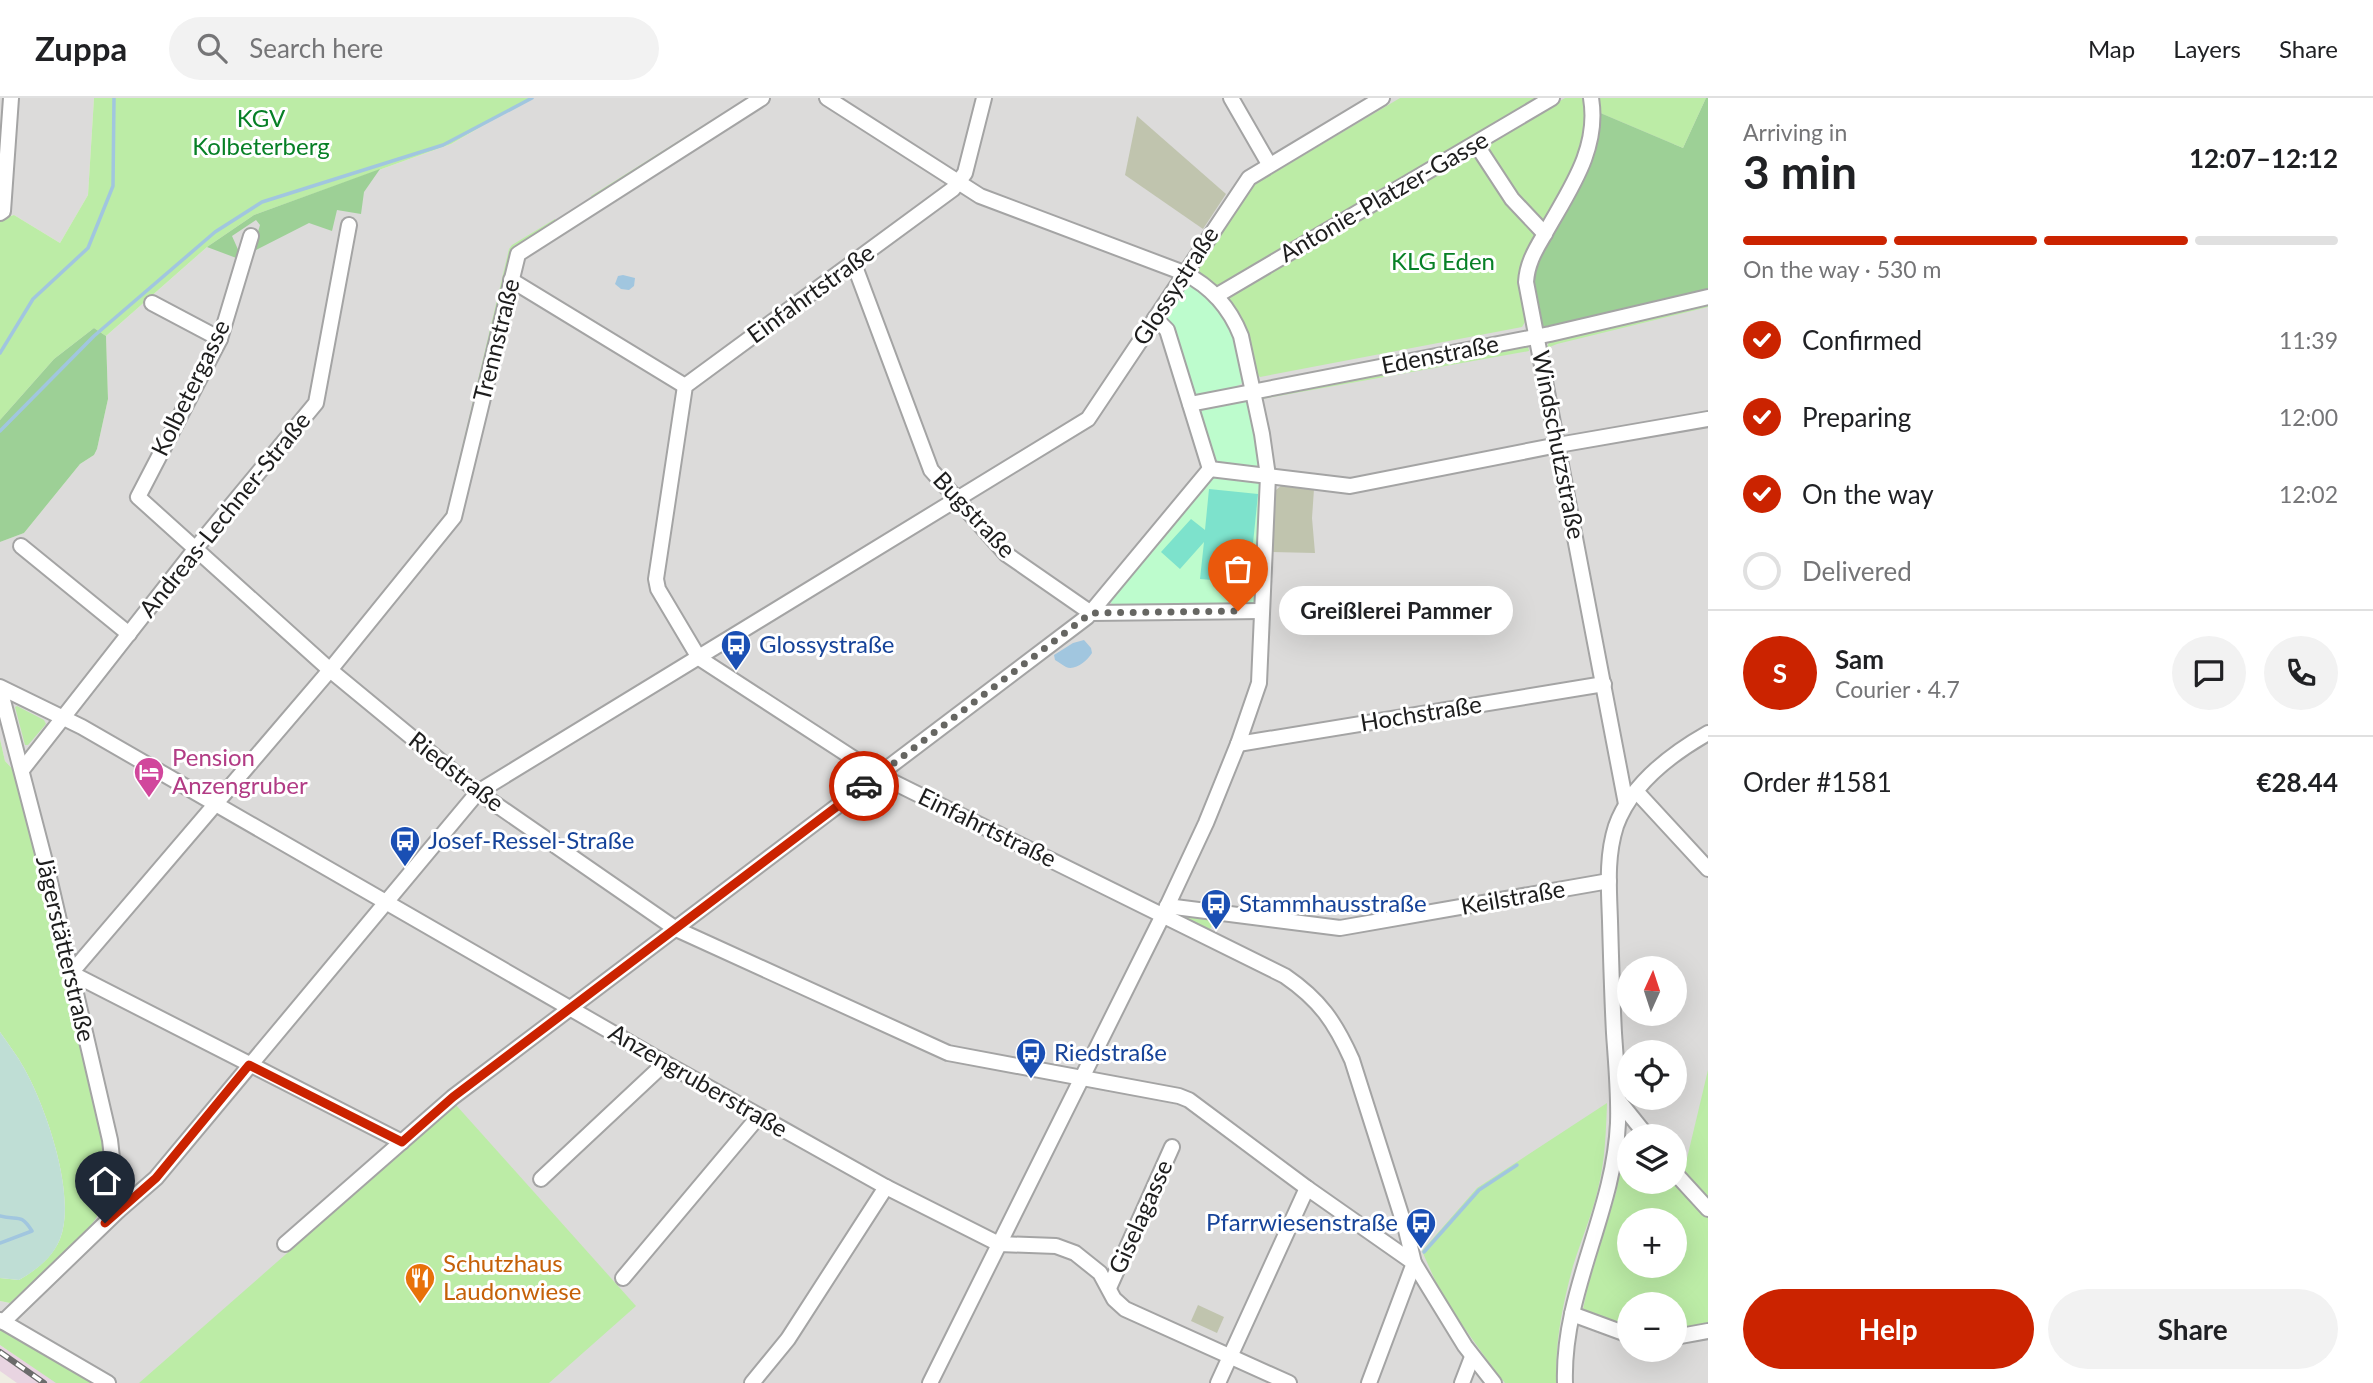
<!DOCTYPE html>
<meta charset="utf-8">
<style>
body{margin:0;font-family:Lato,sans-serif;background:#f2f2f2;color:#202124;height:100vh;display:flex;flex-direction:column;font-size:26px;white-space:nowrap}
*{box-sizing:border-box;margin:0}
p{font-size:23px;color:#757577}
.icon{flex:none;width:38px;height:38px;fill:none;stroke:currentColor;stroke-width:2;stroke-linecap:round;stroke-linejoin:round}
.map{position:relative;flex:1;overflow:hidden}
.side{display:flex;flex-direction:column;background:#fff;width:665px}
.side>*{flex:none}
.needle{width:46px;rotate:3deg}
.fabs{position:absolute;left:1617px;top:858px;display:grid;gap:14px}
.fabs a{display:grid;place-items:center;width:70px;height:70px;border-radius:50%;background:#fff;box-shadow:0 7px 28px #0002;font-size:35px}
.pin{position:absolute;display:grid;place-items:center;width:60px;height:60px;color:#fff;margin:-72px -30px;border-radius:50% 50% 50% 0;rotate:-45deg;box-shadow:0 0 7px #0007}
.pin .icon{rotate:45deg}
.courier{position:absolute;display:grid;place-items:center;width:70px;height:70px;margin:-35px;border:5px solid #cb2300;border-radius:50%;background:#fff;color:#222;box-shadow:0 2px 9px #0007}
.bubble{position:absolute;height:49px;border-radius:24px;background:#fff;box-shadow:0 7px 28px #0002;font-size:23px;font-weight:700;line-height:49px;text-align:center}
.overview em{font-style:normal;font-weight:700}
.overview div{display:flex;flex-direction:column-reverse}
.overview{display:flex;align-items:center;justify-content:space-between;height:119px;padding:0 35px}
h1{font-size:46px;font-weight:700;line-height:52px}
.bar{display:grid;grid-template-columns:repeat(4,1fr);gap:10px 7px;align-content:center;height:84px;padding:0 35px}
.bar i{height:9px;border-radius:5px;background:#e0e0e0}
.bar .on{background:#cb2300}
.bar p{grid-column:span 4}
.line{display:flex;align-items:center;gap:18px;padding:0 35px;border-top:2px solid #e0e0e0}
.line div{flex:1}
.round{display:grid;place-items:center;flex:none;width:74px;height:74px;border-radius:37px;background:#f2f2f2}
ol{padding:0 35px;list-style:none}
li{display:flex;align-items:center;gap:21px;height:77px}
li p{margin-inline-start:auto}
li .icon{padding:7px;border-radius:50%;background:#cb2300;color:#fff;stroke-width:4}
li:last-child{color:#757577}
li i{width:38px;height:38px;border:4px solid #e0e0e0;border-radius:50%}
.cta{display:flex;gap:14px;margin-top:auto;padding:14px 35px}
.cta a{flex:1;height:80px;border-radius:42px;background:#cb2300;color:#fff;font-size:28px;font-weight:700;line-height:80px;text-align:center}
.cta a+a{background:#f2f2f2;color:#202124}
header{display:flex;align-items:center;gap:42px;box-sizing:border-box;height:98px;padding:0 35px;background:#fff;border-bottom:2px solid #e0e0e0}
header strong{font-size:33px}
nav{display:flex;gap:38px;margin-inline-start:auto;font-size:24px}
.search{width:490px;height:63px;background:#f2f2f2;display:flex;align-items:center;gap:18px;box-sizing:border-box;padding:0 24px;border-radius:38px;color:#757577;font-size:26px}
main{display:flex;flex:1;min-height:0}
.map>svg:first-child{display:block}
.residential{fill:#dcdbda;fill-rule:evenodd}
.industrial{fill:#e8d4e1}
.construction{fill:#c0c4ae}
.grass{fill:#bceca6;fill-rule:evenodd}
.forest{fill:#9dd096}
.wetland{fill:#bfded5}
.park{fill:#bdfccd}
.pitch{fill:#7de2cc}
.water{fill:#a1c6df}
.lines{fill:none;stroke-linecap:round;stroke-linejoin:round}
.stream{stroke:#a1c6df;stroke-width:3.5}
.minor-casing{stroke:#a4a4a4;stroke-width:18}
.minor{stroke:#fff;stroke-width:14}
.rail-casing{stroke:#6b6b6b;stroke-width:6}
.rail{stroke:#fff;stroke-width:3.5;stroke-dasharray:10;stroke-linecap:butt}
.done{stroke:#666662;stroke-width:7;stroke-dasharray:0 12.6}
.route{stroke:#cb2300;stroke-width:9}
.labels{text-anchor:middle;stroke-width:6;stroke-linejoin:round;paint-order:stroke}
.park-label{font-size:24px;fill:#078026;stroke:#fff}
.street-label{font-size:24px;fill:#1d1d1d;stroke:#fff}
.transit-label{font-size:24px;fill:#164399;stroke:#fff;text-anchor:start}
.hotel-label{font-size:24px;fill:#b23c85;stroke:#fff;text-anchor:start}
.food-label{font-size:24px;fill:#c56008;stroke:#fff;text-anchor:start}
</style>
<header>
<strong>Zuppa</strong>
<div class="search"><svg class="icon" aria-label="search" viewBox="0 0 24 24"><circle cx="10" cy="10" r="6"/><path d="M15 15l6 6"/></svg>Search here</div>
<nav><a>Map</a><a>Layers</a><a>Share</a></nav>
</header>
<main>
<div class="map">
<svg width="1708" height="1285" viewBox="0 0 1708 1285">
<rect width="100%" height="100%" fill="#efede3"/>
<g class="residential">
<path d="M0,0H94L88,97L60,145L14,117L0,121Z"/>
<path d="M530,0H1706L1547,229L1708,192V1285H56L0,1246V1203L10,1205L88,1131L99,1012L69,897L18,677L5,663L0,641V444L24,435L80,366L94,357L97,351L108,301L106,238L207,149L254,117L451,46ZM1629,870H1675V915H1629ZM1629,954H1675V999H1629ZM1629,1038H1675V1083H1629ZM1629,1122H1675V1167H1629ZM1629,1206H1675V1251H1629Z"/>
</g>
<path class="industrial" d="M0,1247L48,1279L56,1285H17L0,1273Z"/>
<g class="construction">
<path d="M1137,18L1226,96L1203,131L1125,77Z"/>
<path d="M1282,387L1314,391L1312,420L1315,455L1272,454L1276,392Z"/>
<path d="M1198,1207L1224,1219L1217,1235L1191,1223Z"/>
</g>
<g class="grass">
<path d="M94,0H530L451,46L254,117L207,149L106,238L94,230L54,261L0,322V121L14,117L60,145L88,97Z"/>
<path d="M747,0H753L593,101L591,98Z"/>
<path d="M1400,0H1542L1220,189L1215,188L1199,175L1198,168L1255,86Z"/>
<path d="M1565,0H1583C1594,50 1567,85 1543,127L1511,92L1484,48Z"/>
<path d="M1596,0H1706L1683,50L1598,14Z"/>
<path d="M1475,53L1539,135L1525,224L1522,229L1260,279L1256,275L1247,233L1228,202L1229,197Z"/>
<path d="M555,121V126L515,150L451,415L443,422L442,421L447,413L509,151L512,147Z"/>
<path d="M1708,205V209L1557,246L1547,250L1549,243Z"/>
<path d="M1528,248L1529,253L1262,301L1267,296Z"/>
<path d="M17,608L44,622L46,626L28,647H25L15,609Z"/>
<path d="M0,641L5,663L18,677C35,751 51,825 69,899C81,946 119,1056 106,1100C96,1135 37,1180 10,1205L0,1203V1180L19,1182C36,1172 52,1160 60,1141C77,1098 46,1009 24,970C17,957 8,946 0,934Z"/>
<path d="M1181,816L1215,818L1210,832L1181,819Z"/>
<path d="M1708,972V1104L1686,1082L1684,1073Z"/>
<path d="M1607,1005C1606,1034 1605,1063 1598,1091C1592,1117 1581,1142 1573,1168C1563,1205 1554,1247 1557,1285H1505L1495,1273L1443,1200L1422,1153L1477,1090Z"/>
<path d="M456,1007L636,1208L549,1285H139Z"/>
<path d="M1624,1053H1629V1083H1675L1708,1116V1229L1675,1235V1206H1629V1232L1582,1216L1588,1187L1616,1095ZM1629,1122H1675V1167H1629Z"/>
<path d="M0,1228L99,1285H56L0,1247Z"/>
</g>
<g class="forest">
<path d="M1706,0H1708V192L1547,229L1540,227L1531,185L1533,166L1598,14L1683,50Z"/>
<path d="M380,71L364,94L361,116L337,112L332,133L309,125L252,154L260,127L256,122L232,138L240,156L239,161L207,149L254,117Z"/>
<path d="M94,230L106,238L108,301L97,351L94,357L80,366L24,435L0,444V322L54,261Z"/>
</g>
<path class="wetland" d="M0,934C8,946 17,957 24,970C46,1009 77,1098 60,1141C52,1161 36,1172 19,1182L0,1180Z"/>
<g class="park">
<path d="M1186,185L1213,202L1234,234L1244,283C1238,291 1210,298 1200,297C1195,297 1194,295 1190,291L1166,215Z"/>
<path d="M1245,302L1252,309L1260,365L1255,369L1219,366L1214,362L1200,322V315L1205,309Z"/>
<path d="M1211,378L1257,381L1263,388L1257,507L1115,509L1111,505L1112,495Z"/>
</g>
<path class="pitch" d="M1209,391L1258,396L1249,485L1200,481L1204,444L1180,471L1161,454L1191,421L1205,432Z"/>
<g class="water">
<path d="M623,177L635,180L634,188L629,192L621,191L615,186L618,178Z"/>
<path d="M1084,542L1091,550L1092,555C1087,563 1075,573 1066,569C1062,567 1059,564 1055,562L1054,557L1073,545Z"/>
</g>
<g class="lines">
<g class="stream">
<path d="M0,255L33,201L88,150L113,88L114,0"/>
<path d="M0,333L94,238L215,134L262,104L443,47L532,0"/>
<path d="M0,1118C18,1123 20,1114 32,1133L0,1145"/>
<path d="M1424,1154L1479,1092L1517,1067"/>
</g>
<g class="minor-casing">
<g id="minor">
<path d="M827,0L980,98L1184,175C1210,188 1230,210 1241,238L1262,336L1268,378L1259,585L1238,646L1206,725L1163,817L930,1285"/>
<path d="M984,0L965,75L953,91L685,288L656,481L658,491L699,560L879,677L1285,878C1320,902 1335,924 1352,962L1406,1132L1414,1165L1465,1248L1494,1285"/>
<path d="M1231,0L1269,66"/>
<path d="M1591,0C1600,53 1567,95 1543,139C1534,154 1527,167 1526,184L1626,706"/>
<path d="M1476,46L1512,101L1545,136"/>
<path d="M0,115L3,113L11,0"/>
<path d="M251,138L220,241L138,399L330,572L478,694L676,831L948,955L1179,998L1189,1002L1307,1090L1414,1165"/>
<path d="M854,166L931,372L1006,456L1091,515L1262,513"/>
<path d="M511,182L685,288"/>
<path d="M1216,198L1552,0"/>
<path d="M152,205L220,241"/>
<path d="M1155,220L1167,232L1210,371"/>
<path d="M1190,306L1550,236L1708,199"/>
<path d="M1210,371L1350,388L1558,347L1708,321"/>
<path d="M21,448L129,536"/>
<path d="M0,589L82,629L665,965L886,1089L999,1146L1056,1148L1075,1155L1100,1175L1114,1201L1125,1211L1289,1285"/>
<path d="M0,591L48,775L110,1042L118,1113"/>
<path d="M1238,646L1604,586"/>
<path d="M22,672L196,450L316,305L349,127"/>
<path d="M1636,693L1708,771"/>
<path d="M1167,808L1340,830L1609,783"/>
<path d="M1618,1002L1647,1038"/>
<path d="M402,1044L71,875L330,572L454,419L518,156L762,0"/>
<path d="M1675,1075L1708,1111"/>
<path d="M541,1081L665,965"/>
<path d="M285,1146L453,999L1087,519L1210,371"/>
<path d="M623,1180L759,1018"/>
<path d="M1109,1190L1172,1049"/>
<path d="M1572,1216L1629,1237"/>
<path d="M0,1222L108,1285"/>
<path d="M3,1224L118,1113L156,1080L478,694L1088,321L1249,80L1382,0"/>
<path d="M1675,1239L1708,1233"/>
<path d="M752,1285L788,1241L886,1089"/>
<path d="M1218,1285L1307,1090"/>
<path d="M1369,1285L1414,1165"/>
<path d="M1462,1285L1472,1259"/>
<path d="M1565,1285C1562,1194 1614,1115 1618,1025C1619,995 1616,965 1614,935C1612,897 1611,860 1610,823C1609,791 1606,759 1616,728C1631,686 1671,656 1708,635"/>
</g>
</g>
<use href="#minor" class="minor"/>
<g class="rail-casing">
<path id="rail" d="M0,1254L44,1285"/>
</g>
<use href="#rail" class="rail"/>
</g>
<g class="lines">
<path class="done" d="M864,688L1091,515L1238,513"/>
<path class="route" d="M105,1125L156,1080L249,967L402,1044L453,999L864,688"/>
</g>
<defs>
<g id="bus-pin" transform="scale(1.575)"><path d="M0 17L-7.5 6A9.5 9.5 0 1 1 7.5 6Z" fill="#1a4fb4" stroke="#fff"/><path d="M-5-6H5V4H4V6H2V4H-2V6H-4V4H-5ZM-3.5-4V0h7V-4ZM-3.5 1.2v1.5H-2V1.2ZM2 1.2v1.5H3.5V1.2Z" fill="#fff"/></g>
<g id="hotel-pin" transform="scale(1.575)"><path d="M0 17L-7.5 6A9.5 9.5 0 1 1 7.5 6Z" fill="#d1479c" stroke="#fff"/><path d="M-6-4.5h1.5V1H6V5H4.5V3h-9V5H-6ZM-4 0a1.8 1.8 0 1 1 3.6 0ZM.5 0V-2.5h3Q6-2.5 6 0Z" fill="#fff"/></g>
<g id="restaurant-pin" transform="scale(1.575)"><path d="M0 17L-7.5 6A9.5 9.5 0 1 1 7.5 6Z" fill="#e8710a" stroke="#fff"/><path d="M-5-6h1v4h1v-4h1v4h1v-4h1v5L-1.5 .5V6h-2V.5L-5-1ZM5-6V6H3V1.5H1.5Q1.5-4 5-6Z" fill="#fff"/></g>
</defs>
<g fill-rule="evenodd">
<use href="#bus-pin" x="736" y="547"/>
<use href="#hotel-pin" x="149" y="674"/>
<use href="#bus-pin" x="405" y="743"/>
<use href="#bus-pin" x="1216" y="806"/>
<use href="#bus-pin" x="1031" y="955"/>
<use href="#bus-pin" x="1421" y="1125"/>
<use href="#restaurant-pin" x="420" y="1180"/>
</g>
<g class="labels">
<g class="park-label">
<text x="261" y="29">KGV<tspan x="261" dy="28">Kolbeterberg</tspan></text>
<text x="1443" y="172">KLG Eden</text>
</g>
<g class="street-label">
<text transform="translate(1384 99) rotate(-30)" y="8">Antonie-Platzer-Gasse</text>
<text transform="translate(1176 188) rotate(-57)" y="8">Glossystraße</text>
<text transform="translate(811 196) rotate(-36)" y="8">Einfahrtstraße</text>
<text transform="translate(497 242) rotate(-76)" y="8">Trennstraße</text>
<text transform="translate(1440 257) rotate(-11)" y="8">Edenstraße</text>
<text transform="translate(191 290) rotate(-64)" y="8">Kolbetergasse</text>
<text transform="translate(1558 347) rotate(79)" y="8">Windschutzstraße</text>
<text transform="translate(225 417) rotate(-51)" y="8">Andreas-Lechner-Straße</text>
<text transform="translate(974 417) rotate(47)" y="8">Bugstraße</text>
<text transform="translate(1421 616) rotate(-9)" y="8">Hochstraße</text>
<text transform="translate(456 674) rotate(38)" y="8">Riedstraße</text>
<text transform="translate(987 730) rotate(26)" y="8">Einfahrtstraße</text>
<text transform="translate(1513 800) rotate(-10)" y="8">Keilstraße</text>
<text transform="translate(65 851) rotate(77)" y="8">Jägerstätterstraße</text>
<text transform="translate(698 983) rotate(30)" y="8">Anzengruberstraße</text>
<text transform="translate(1141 1119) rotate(-66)" y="8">Giselagasse</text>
</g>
<g class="transit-label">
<text x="759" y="555">Glossystraße</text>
<text x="428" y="751">Josef-Ressel-Straße</text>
<text x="1239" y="814">Stammhausstraße</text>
<text x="1054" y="963">Riedstraße</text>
<text x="1398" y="1133" text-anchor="end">Pfarrwiesenstraße</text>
</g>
<g class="hotel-label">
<text x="172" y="668">Pension<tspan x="172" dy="28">Anzengruber</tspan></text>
</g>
<g class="food-label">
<text x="443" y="1174">Schutzhaus<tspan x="443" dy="28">Laudonwiese</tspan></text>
</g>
</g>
</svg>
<div class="fabs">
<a><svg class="needle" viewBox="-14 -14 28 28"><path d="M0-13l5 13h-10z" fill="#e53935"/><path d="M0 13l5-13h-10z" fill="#757577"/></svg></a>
<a><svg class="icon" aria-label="locate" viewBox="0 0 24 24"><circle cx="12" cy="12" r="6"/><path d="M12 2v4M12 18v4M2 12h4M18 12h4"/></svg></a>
<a><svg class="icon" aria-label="layers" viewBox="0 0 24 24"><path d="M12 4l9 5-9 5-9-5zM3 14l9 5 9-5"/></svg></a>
<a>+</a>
<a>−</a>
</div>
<div class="pin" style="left:1238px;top:513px;background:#ea580c"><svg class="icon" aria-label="bag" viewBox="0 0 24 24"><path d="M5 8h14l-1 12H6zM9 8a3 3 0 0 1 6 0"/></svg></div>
<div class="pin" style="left:105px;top:1125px;background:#1f2937"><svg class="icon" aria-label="home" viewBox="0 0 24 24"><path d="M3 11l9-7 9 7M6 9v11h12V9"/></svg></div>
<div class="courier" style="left:864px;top:688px"><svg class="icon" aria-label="car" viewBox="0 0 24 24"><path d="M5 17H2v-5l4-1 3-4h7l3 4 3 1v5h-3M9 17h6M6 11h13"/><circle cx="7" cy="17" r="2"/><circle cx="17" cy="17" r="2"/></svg></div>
<div class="bubble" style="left:1279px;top:488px;width:234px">Greißlerei Pammer</div>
</div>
<section class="side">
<div class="overview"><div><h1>3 min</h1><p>Arriving in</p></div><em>12:07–12:12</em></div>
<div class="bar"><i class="on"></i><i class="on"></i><i class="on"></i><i></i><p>On the way · 530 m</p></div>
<ol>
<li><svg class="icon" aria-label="check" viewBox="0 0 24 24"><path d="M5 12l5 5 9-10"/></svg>Confirmed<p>11:39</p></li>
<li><svg class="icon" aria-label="check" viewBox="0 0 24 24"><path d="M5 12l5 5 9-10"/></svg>Preparing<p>12:00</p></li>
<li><svg class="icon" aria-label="check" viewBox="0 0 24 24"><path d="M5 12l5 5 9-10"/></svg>On the way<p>12:02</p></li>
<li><i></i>Delivered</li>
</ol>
<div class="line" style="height:126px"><b class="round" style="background:#cb2300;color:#fff">S</b><div><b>Sam</b><p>Courier · 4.7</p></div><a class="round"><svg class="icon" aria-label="chat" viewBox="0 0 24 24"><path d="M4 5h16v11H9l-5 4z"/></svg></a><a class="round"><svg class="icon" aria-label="phone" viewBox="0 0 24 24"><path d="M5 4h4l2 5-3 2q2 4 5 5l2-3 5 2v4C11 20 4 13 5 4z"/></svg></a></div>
<div class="line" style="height:91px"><div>Order #1581</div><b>€28.44</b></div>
<div class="cta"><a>Help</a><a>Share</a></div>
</section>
</main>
